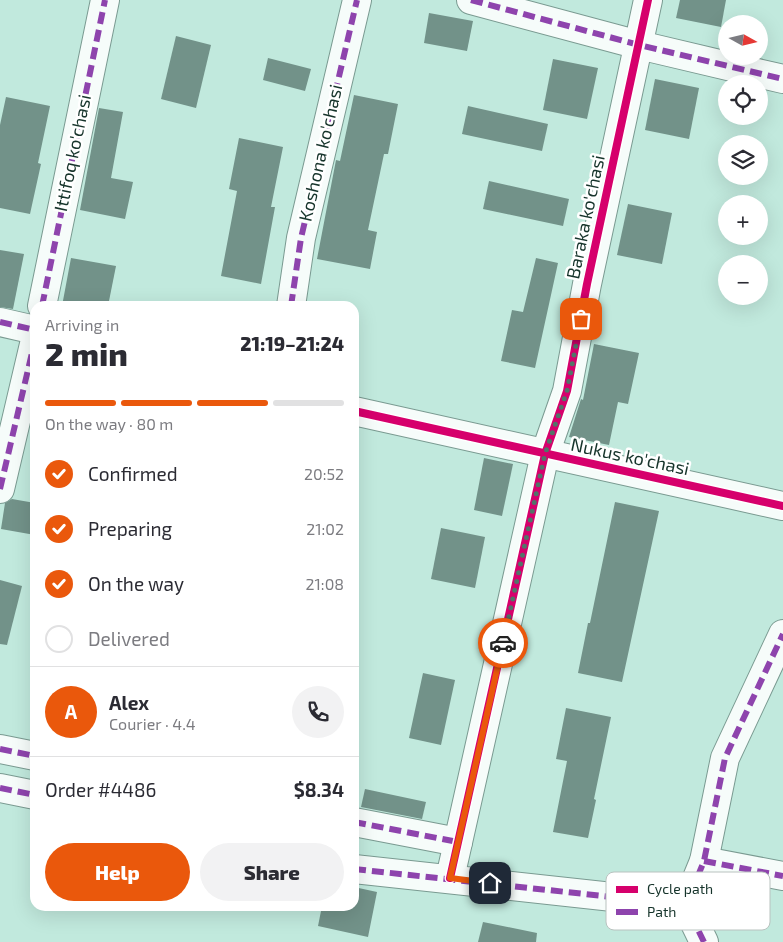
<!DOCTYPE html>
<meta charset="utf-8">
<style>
body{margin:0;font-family:"Exo 2",sans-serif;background:#f2f2f3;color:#2b2b33;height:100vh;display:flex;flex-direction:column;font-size:19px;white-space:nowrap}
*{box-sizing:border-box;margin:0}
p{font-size:16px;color:#7c7c81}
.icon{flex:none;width:28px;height:28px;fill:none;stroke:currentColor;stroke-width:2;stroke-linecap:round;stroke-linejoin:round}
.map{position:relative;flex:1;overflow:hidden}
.sheet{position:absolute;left:30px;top:301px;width:329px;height:610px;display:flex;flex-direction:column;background:#fff;border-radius:15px;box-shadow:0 5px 20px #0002}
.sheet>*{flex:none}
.needle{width:32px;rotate:98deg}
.buttons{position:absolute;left:718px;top:15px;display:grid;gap:10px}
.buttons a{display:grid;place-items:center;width:50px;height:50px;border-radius:50%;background:#fff;box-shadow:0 5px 20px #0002;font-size:25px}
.pin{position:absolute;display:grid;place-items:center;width:42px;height:42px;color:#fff;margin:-21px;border-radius:10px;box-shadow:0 2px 8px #0006}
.courier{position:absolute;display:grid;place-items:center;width:50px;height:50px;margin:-25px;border:4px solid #ea580c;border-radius:50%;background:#fff;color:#222;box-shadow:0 1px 6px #0007}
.overview em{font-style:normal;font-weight:800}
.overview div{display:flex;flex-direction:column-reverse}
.overview{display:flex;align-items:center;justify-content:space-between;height:85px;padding:0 15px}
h1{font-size:32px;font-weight:800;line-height:38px}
.bar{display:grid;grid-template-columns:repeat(4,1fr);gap:8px 5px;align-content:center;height:60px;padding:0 15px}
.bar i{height:6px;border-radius:4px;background:#e1e1e2}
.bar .selected{background:#ea580c}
.bar p{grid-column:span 4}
.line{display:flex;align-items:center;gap:12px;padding:0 15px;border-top:1px solid #e1e1e2}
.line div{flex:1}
.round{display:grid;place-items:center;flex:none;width:52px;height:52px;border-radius:26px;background:#f2f2f3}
ol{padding:0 15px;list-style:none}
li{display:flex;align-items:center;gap:15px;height:55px}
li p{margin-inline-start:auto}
li .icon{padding:5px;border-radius:50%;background:#ea580c;color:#fff;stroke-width:4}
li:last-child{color:#7c7c81}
li i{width:28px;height:28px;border:2px solid #e1e1e2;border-radius:50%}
.cta{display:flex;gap:10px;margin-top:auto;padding:10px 15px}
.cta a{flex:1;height:58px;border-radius:30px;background:#ea580c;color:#fff;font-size:20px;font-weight:800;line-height:58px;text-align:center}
.cta a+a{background:#f2f2f3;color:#2b2b33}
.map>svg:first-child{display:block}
.building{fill:#729289}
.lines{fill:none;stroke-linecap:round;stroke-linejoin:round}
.street-casing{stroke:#7a9a91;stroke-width:30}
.street{stroke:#f6fcfa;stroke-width:28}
.quiet{stroke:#8e44ad;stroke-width:6;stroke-dasharray:12 6;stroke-linecap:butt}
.cycleway-casing{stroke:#fff;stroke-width:11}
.cycleway{stroke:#d6006c;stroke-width:8}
.done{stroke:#527369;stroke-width:5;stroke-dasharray:0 9}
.route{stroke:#ea580c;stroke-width:6}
.labels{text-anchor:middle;stroke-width:5;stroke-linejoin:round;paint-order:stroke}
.street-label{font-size:18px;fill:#16342b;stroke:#fff}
.key{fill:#fff;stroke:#b9c2bf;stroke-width:1}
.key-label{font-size:14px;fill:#16342b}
</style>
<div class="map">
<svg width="783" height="942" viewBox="0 0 783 942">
<rect width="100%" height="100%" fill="#c1e9dd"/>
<g class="building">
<path d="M680,0H726L721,27L676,18Z"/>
<path d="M429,13L473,21L467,51L424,43Z"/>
<path d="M176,36L211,45L196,108L161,99Z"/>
<path d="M268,58L311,69L305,91L263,80Z"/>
<path d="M553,59L598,68L587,119L543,110Z"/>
<path d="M655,79L699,88L689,139L645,130Z"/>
<path d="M354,95L398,104L388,154H384L368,230L377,232L370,269L317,259L336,160L340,161Z"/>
<path d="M6,97L50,106L38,163L41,164L30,214L0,208V125Z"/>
<path d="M468,106L548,124L542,151L462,134Z"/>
<path d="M99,108L123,112L111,178L133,182L125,219L80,210Z"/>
<path d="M239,138L283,147L271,207H275L261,284L221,276L237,191L229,189Z"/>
<path d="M489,181L569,199L563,226L483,209Z"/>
<path d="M628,204L672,213L662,264L617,255Z"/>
<path d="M0,250L24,254L13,309L0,307Z"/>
<path d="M71,258L116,266L108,306H62Z"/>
<path d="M536,258L558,263L535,368L501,361L512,310L523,312Z"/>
<path d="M594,344L639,353L628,404L618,402L609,445L569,437L581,399L583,400Z"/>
<path d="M484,458L513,464L502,516L474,510Z"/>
<path d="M12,499L35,503V535L1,529L5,503Z"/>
<path d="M615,502L659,511L622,682L578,673L588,623H590Z"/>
<path d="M441,528L485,537L475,588L431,579Z"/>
<path d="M0,580L22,586L7,645L0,644Z"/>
<path d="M423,673L455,680L441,745L409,738Z"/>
<path d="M566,708L611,717L594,799L596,800L588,838L553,832L567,761L556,759Z"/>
<path d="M365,789L426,802L422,819L361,807Z"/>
<path d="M354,887L377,892L368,937L318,926L322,906H354Z"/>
<path d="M483,922L537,933L536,942H478Z"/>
</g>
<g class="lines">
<g class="street-casing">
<g id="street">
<path d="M471,0L639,45L783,79"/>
<path d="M42,306L105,0"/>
<path d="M291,306L301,238L357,0"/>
<path d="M0,322L35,330"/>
<path d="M354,411L783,506"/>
<path d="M0,489L35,340"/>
<path d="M0,749L35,756"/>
<path d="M0,788L35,795"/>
<path d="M354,822L458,842"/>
<path d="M704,861L783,876"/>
<path d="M354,869L686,905"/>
<path d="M450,878L545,454L567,391L587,284L648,0"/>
<path d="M704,942L686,905L704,861L725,758L783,634"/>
</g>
</g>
<use href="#street" class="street"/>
<g class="quiet">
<path d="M471,0L639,45L783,79"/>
<path d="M42,306L105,0"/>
<path d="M291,306L301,238L357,0"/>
<path d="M0,322L35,330"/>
<path d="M0,489L35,340"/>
<path d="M0,749L35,756"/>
<path d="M0,788L35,795"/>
<path d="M354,822L458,842"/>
<path d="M704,861L783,876"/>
<path d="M354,869L686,905"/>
<path d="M704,942L686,905L704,861L725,758L783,634"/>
</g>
<g class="cycleway-casing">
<g id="cycleway">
<path d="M354,411L783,506"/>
<path d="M450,878L545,454L567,391L587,284L648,0"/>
</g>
</g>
<use href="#cycleway" class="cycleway"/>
</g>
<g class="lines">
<path class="done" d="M503,643L545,454L567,391L581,319"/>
<path class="route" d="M490,883L450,878L503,643"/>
</g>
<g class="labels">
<g class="street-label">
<text transform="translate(73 153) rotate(-78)" y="6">Ittifoq ko'chasi</text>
<text transform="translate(321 153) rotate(-77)" y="6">Koshona ko'chasi</text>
<text transform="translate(586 217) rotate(-78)" y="6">Baraka ko'chasi</text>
<text transform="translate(630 457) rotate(12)" y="6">Nukus ko'chasi</text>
</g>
</g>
<rect x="606" y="872" width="164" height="58" rx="8" class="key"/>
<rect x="616" y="886" width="22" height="7" fill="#d6006c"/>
<rect x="616" y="909" width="22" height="6" fill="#8e44ad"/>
<g class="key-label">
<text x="647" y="894">Cycle path</text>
<text x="647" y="917">Path</text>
</g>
</svg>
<div class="buttons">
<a><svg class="needle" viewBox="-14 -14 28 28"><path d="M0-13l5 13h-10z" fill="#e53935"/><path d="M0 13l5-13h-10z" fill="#7c7c81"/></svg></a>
<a><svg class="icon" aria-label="locate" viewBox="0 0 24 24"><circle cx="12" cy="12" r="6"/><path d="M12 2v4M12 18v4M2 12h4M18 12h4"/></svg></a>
<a><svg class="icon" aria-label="layers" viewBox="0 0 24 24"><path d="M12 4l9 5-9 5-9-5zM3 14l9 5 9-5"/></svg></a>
<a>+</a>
<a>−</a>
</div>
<div class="pin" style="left:581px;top:319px;background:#ea580c"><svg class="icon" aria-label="bag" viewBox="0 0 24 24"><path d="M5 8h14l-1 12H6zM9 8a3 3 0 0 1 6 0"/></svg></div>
<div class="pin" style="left:490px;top:883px;background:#1f2937"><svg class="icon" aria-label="home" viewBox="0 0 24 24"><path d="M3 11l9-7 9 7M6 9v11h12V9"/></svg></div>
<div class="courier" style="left:503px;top:643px"><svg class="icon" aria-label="car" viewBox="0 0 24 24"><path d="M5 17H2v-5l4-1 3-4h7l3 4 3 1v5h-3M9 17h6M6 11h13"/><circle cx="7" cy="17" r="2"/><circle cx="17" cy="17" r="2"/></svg></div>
<section class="sheet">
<div class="overview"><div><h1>2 min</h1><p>Arriving in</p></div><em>21:19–21:24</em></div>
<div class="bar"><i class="selected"></i><i class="selected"></i><i class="selected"></i><i></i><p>On the way · 80 m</p></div>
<ol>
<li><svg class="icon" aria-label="check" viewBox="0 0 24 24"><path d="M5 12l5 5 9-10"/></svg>Confirmed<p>20:52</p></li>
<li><svg class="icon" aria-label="check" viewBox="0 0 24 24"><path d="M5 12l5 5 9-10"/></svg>Preparing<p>21:02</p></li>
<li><svg class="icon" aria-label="check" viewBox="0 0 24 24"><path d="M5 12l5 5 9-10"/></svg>On the way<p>21:08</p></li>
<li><i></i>Delivered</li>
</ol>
<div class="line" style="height:90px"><b class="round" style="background:#ea580c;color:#fff">A</b><div><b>Alex</b><p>Courier · 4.4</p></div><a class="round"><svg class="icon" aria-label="phone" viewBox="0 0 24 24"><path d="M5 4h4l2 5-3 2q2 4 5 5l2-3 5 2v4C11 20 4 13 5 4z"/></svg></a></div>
<div class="line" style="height:65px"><div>Order #4486</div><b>$8.34</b></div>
<div class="cta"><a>Help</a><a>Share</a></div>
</section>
</div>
